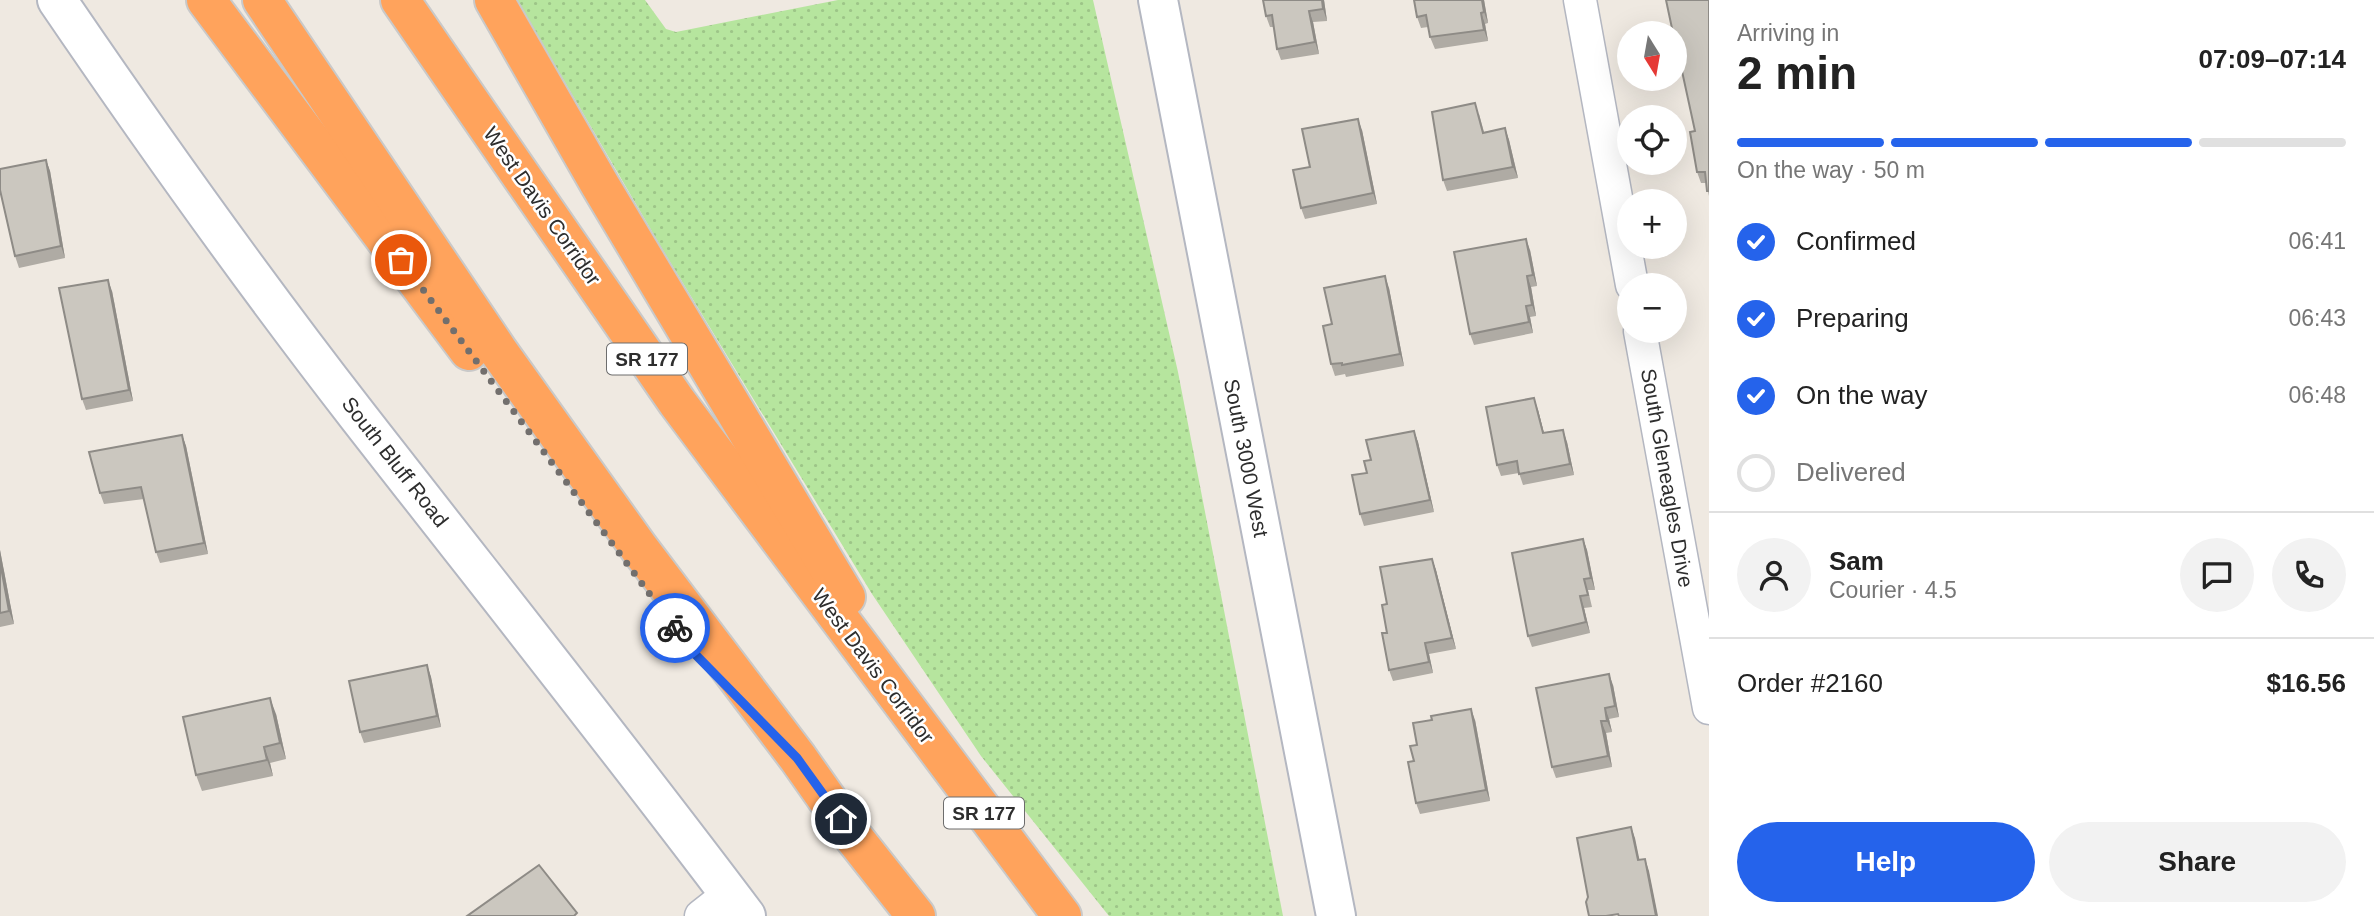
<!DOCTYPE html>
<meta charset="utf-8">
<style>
body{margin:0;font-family:Arial,sans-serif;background:#f2f2f2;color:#222;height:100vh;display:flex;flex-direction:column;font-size:26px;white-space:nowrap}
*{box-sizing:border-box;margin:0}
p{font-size:23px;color:#767676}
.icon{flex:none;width:38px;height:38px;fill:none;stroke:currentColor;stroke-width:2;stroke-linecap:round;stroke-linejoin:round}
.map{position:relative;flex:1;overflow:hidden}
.side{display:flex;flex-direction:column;background:#fff;width:665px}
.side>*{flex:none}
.needle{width:46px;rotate:169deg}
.fabs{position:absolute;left:1617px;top:21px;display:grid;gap:14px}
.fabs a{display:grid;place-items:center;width:70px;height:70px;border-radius:50%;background:#fff;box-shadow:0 7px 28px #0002;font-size:35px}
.pin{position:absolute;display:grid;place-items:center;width:60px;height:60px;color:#fff;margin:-30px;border:4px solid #fff;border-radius:50%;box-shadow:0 2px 7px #0007}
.courier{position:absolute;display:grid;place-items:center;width:70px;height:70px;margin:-35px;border:5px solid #2563eb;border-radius:50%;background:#fff;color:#222;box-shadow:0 2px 9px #0007}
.summary em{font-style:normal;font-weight:700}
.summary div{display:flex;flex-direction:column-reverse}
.summary{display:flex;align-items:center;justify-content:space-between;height:119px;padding:0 28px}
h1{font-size:46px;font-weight:700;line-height:52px}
.bar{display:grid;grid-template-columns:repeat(4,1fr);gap:10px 7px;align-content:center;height:84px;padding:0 28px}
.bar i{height:9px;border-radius:5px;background:#e0e0e0}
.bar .current{background:#2563eb}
.bar p{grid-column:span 4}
.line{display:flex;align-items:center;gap:18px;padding:0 28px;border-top:2px solid #e0e0e0}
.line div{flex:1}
.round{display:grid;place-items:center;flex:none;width:74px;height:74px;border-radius:37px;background:#f2f2f2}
ol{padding:0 28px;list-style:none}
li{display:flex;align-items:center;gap:21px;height:77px}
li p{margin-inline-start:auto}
li .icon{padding:7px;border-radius:50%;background:#2563eb;color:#fff;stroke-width:4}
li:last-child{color:#767676}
li i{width:38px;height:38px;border:4px solid #e0e0e0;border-radius:50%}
.action{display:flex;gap:14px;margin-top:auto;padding:14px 28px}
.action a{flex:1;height:80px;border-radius:42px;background:#2563eb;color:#fff;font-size:28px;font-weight:700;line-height:80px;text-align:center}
.action a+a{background:#f2f2f2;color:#222}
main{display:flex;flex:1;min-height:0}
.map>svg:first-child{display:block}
.grass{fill:url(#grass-dots)}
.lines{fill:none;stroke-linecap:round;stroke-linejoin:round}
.street-casing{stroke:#b4b7c1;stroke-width:35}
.secondary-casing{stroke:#b4b7c1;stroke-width:42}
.highway-casing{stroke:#c9c9c9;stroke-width:42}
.street{stroke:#fff;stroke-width:32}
.secondary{stroke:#fff;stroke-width:38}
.highway{stroke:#ffa35c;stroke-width:38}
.wall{fill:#afaba4}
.shaded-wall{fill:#8e8b86}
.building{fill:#cbc7bf;stroke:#8e8b86;stroke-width:2}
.done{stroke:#726f6d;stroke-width:7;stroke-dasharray:0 12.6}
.route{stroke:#2563eb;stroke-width:9}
.labels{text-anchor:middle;stroke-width:5;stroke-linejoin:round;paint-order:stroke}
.shield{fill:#fff;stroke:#6d6d6d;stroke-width:2}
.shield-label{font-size:19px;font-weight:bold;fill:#2e2e2e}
.street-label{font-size:21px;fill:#2e2e2e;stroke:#fff}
</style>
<main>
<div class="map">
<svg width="1709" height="916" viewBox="0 0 1709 916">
<defs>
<pattern id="grass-dots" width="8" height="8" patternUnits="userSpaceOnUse" patternTransform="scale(1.75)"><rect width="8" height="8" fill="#b6e59e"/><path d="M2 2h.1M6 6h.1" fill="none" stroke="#9dc588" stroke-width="1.8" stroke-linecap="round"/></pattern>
</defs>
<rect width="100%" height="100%" fill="#efe9e1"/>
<path class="grass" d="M517,0H645L666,29L676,32L838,0H1093L1178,372L1283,916H1109L981,756L872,594L661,247Z"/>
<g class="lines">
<g class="street-casing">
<g id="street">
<path d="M1580,0L1632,285"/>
<path d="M1640,331L1709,708"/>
<path d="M701,916L729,894"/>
</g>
</g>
<g class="secondary-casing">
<g id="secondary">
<path d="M57,0C153,141 253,281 357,415C487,582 619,747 746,916"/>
<path d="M1158,0L1336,916"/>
</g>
</g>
<g class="highway-casing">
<g id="highway">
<path d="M206,0L469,351"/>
<path d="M262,0L499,352L639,548L798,758L855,839L916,916"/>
<path d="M400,0L677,402L1062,916"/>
<path d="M494,0L600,185L846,597"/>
</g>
</g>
<use href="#street" class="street"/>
<use href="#secondary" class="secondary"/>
<use href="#highway" class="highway"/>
</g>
<g class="wall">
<path d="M1324,0L1327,21L1313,22L1319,54L1281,60L1277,49L1274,27H1270L1266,16Z"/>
<path d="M1484,0L1488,23L1485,24L1488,41L1435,49L1430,37L1428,27L1421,28L1417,17Z"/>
<path d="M1709,0V196L1706,183H1701L1697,172L1695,131Z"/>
<path d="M1479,114L1484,132L1505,128L1509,140L1518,178L1447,191L1443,180Z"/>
<path d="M1362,130L1377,204L1305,219L1301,208L1310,167Z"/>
<path d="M46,160L50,171L65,258L19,268L15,256Z"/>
<path d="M1530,250L1537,286L1531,287L1536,316L1530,317L1533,333L1474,345L1470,334Z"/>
<path d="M1389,288L1404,366L1346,377L1345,374L1335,376L1331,364L1332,324Z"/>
<path d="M112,291L133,401L86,410L82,399Z"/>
<path d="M1538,410L1544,433L1567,442L1574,475L1523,485L1519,473L1501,476L1497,465Z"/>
<path d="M1414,431L1418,442L1434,512L1364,526L1360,514L1367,473L1371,460Z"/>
<path d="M182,435L186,446L208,554L160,563L156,552L144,499L104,504L100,493Z"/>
<path d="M1583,539L1587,550L1595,590H1588L1592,607L1584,608L1590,633L1532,647L1528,636Z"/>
<path d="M0,550L14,624L0,627Z"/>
<path d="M1432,559L1436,570L1456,649L1429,654L1433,673L1393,681L1389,670L1387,604Z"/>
<path d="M427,665L431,677L441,727L364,743L360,732Z"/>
<path d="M1613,685L1619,717L1609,719L1612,732L1606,733L1612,767L1556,778L1552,767Z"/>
<path d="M276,714L286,759L270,763L273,776L202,791L196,775Z"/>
<path d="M1475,720L1490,801L1420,814L1416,803L1417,745Z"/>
</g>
<g class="shaded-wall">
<path d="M1322,0H1324L1327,21L1323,9Z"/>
<path d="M1482,0H1484L1488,23L1484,12Z"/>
<path d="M1309,11L1313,22L1319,54L1315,42Z"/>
<path d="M1481,13L1485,24L1488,41L1484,30Z"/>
<path d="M1358,119L1362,130L1377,204L1373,193Z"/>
<path d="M1505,128L1509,140L1518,178L1513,167Z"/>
<path d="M46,160L50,171L65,258L61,246Z"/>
<path d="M1526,239L1530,250L1537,286L1533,275Z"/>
<path d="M1385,276L1389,288L1404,366L1400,354Z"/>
<path d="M1527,276L1531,287L1536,316L1532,305Z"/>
<path d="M108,280L112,291L133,401L129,390Z"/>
<path d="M1526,306L1530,317L1533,333L1529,322Z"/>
<path d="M1534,398L1538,410L1547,445L1543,433Z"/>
<path d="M1563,430L1567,442L1574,475L1570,464Z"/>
<path d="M1414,431L1418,442L1434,512L1430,500Z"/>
<path d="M182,435L186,446L208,554L204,543Z"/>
<path d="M1583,539L1587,550L1595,590L1591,578Z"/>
<path d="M0,550L14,624L9,611L0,562Z"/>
<path d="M1432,559L1436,570L1456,649L1452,638Z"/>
<path d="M1580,596L1584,608L1590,633L1586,622Z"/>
<path d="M1425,643L1429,654L1433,673L1429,662Z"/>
<path d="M427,665L431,677L441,727L437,716Z"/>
<path d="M1609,674L1613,685L1619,717L1615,706Z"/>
<path d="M270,698L276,714L286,759L280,743Z"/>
<path d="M1605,708L1609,719L1612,732L1607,721Z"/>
<path d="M1471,709L1475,720L1490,801L1486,790Z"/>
<path d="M1601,721L1606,733L1612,767L1608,756Z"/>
<path d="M264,747L270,763L273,776L267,760Z"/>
<path d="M1631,827L1635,838L1642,872L1638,860Z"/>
<path d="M1645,859L1649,871L1658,916H1656Z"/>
</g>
<g class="building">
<path d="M1263,0H1322L1323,9L1309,11L1315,42L1277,49L1272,15L1266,16Z"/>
<path d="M1414,0H1482L1484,12L1481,13L1484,30L1430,37L1426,15L1417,17Z"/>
<path d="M1666,0H1709V191H1707L1705,172H1697L1690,132L1695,131L1675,39V33H1673Z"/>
<path d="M1475,103L1483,133L1505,128L1513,167L1443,180L1432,112Z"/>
<path d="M1358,119L1373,193L1301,208L1293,170L1310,167L1302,129Z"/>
<path d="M46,160L61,246L15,256L0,190V169Z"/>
<path d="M1526,239L1533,275L1527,276L1532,305L1526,306L1529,322L1470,334L1454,252Z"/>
<path d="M1385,276L1400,354L1342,365V363L1331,364L1323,326L1332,324L1324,288Z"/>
<path d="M108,280L129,390L82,399L59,288Z"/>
<path d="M1534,398L1543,433L1563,430L1570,464L1519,474L1517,461L1497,465L1486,407Z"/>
<path d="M1414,431L1430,500L1360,514L1352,475L1367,473L1364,461L1371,460L1366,440Z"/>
<path d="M182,435L204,543L156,552L141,487L100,493L89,452Z"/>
<path d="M1583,539L1591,578L1584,579L1588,595L1580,596L1586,622L1528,636L1512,553Z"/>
<path d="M1432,559L1452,638L1425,643L1429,662L1389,670L1382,633H1387L1382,605L1387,604L1380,567Z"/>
<path d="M0,562L9,611L0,613Z"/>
<path d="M427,665L437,716L360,732L349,681Z"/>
<path d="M1609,674L1615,706L1605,708L1607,721H1601L1608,756L1552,767L1536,688Z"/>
<path d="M270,698L280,743L264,747L267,760L196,775L183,717Z"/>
<path d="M1471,709L1486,790L1416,803L1408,762L1414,761L1410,746L1417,745L1413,723L1432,720L1431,716Z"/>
<path d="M1631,827L1638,860L1645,859L1656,916H1619L1618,914L1606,916H1589L1586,902L1588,897L1577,838Z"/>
<path d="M539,865L577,913L574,916H467Z"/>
</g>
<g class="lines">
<path class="done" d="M401,260L675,628"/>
<path class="route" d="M675,628L692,651L797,758L841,819"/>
</g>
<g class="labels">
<g class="shield">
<rect x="607" y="343.5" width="80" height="31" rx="5"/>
<rect x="944" y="797.5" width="80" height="31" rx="5"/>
</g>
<g class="shield-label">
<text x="647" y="366">SR 177</text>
<text x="984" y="820">SR 177</text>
</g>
<g class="street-label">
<text transform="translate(542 206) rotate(55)" y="7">West Davis Corridor</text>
<text transform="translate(1246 458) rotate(79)" y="7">South 3000 West</text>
<text transform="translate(395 462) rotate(52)" y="7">South Bluff Road</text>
<text transform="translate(1667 478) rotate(80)" y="7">South Gleneagles Drive</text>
<text transform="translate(873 666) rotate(53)" y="7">West Davis Corridor</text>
</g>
</g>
</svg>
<div class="fabs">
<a><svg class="needle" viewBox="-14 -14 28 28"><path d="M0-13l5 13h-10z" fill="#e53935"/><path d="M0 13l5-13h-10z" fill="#767676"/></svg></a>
<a><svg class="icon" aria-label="locate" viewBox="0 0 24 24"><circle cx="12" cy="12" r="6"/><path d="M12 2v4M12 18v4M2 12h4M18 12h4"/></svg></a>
<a>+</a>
<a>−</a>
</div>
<div class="pin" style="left:401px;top:260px;background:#ea580c"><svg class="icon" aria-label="bag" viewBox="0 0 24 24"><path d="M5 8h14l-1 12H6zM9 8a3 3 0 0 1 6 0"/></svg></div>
<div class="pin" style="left:841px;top:819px;background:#1f2937"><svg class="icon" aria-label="home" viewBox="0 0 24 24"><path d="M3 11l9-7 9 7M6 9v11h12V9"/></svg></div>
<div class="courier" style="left:675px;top:628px"><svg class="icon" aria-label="bike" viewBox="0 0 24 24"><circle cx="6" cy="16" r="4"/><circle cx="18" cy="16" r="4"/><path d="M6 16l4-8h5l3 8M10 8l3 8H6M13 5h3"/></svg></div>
</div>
<section class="side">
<div class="summary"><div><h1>2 min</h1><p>Arriving in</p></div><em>07:09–07:14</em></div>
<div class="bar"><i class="current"></i><i class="current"></i><i class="current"></i><i></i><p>On the way · 50 m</p></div>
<ol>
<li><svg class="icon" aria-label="check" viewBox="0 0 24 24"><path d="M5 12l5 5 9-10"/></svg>Confirmed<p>06:41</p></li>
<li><svg class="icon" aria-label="check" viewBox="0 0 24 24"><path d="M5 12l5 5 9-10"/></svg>Preparing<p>06:43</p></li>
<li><svg class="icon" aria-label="check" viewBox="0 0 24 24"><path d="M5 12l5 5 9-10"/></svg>On the way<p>06:48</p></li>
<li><i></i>Delivered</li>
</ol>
<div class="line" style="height:126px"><a class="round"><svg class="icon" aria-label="person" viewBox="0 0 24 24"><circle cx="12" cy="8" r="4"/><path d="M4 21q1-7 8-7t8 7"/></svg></a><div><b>Sam</b><p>Courier · 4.5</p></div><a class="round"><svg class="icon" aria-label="chat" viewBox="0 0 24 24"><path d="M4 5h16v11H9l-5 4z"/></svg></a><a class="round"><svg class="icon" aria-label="phone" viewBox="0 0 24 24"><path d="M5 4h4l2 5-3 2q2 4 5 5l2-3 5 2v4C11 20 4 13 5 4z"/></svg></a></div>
<div class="line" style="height:91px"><div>Order #2160</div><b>$16.56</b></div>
<div class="action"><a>Help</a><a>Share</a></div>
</section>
</main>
